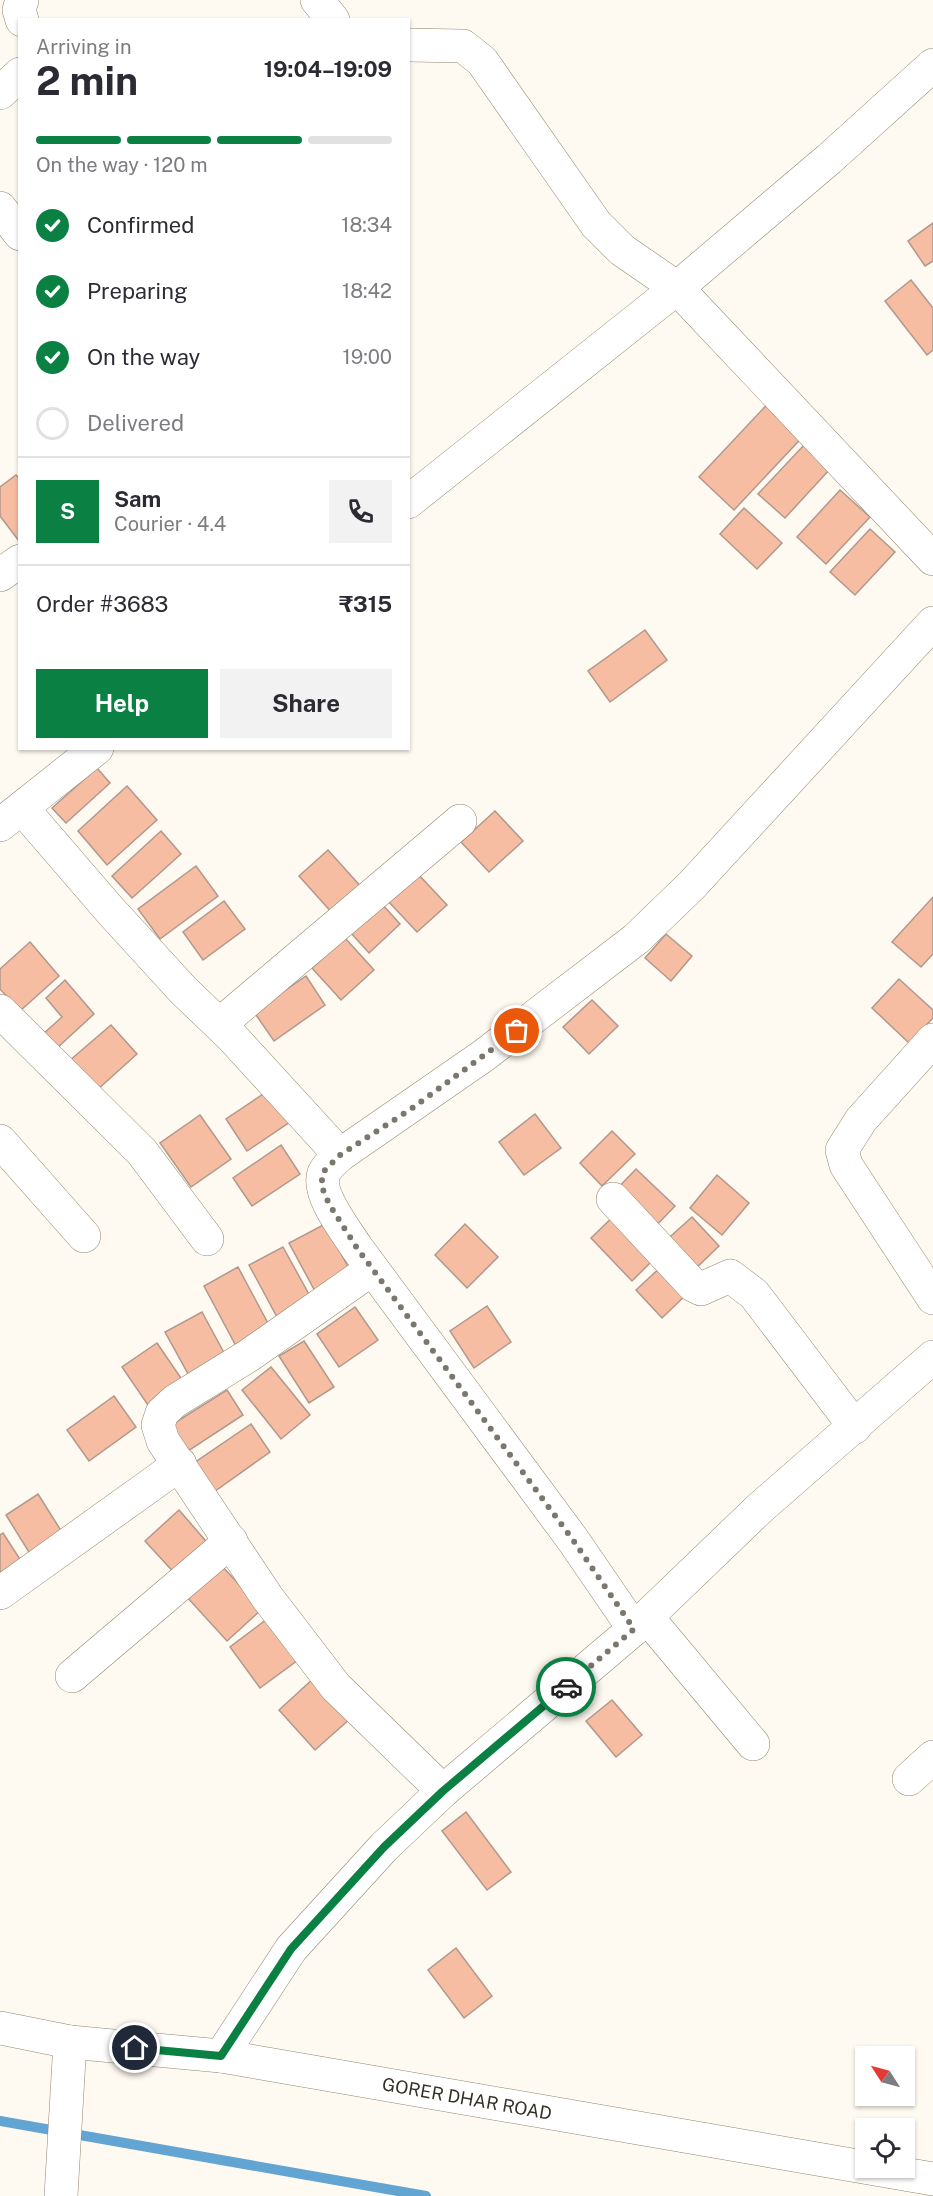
<!DOCTYPE html>
<meta charset="utf-8">
<style>
body{margin:0;font-family:"Public Sans",sans-serif;background:#f2f2f3;color:#2b2b33;height:100vh;display:flex;flex-direction:column;font-size:22px;white-space:nowrap}
*{box-sizing:border-box;margin:0}
p{font-size:20px;color:#7c7c81}
.icon{flex:none;width:33px;height:33px;fill:none;stroke:currentColor;stroke-width:2;stroke-linecap:round;stroke-linejoin:round}
.map{position:relative;flex:1;overflow:hidden}
.sheet{position:absolute;left:18px;top:18px;width:392px;height:732px;display:flex;flex-direction:column;background:#fff;border-radius:0px;box-shadow:0 2px 4px #0004}
.sheet>*{flex:none}
.needle{width:39px;rotate:306deg}
.buttons{position:absolute;left:855px;top:2046px;display:grid;gap:12px}
.buttons a{display:grid;place-items:center;width:60px;height:60px;border-radius:0px;background:#fff;box-shadow:0 2px 4px #0004;font-size:30px}
.pin{position:absolute;display:grid;place-items:center;width:51px;height:51px;color:#fff;margin:-26px;border:3px solid #fff;border-radius:50%;box-shadow:0 2px 6px #0007}
.courier{position:absolute;display:grid;place-items:center;width:60px;height:60px;margin:-30px;border:4px solid #0b8043;border-radius:50%;background:#fff;color:#222;box-shadow:0 2px 8px #0007}
.headline em{font-style:normal;font-weight:700}
.headline div{display:flex;flex-direction:column-reverse}
.headline{display:flex;align-items:center;justify-content:space-between;height:102px;padding:0 18px}
h1{font-size:39px;font-weight:700;line-height:45px}
.bar{display:grid;grid-template-columns:repeat(4,1fr);gap:9px 6px;align-content:center;height:72px;padding:0 18px}
.bar i{height:8px;border-radius:4px;background:#e1e1e2}
.bar .selected{background:#0b8043}
.bar p{grid-column:span 4}
.line{display:flex;align-items:center;gap:15px;padding:0 18px;border-top:2px solid #e1e1e2}
.line div{flex:1}
.round{display:grid;place-items:center;flex:none;width:63px;height:63px;border-radius:0px;background:#f2f2f3}
ol{padding:0 18px;list-style:none}
li{display:flex;align-items:center;gap:18px;height:66px}
li p{margin-inline-start:auto}
li .icon{padding:6px;border-radius:50%;background:#0b8043;color:#fff;stroke-width:4}
li:last-child{color:#7c7c81}
li i{width:33px;height:33px;border:3px solid #e1e1e2;border-radius:50%}
.cta{display:flex;gap:12px;margin-top:auto;padding:12px 18px}
.cta a{flex:1;height:69px;border-radius:0px;background:#0b8043;color:#fff;font-size:24px;font-weight:700;line-height:69px;text-align:center}
.cta a+a{background:#f2f2f3;color:#2b2b33}
.map>svg:first-child{display:block}
.lines{fill:none;stroke-linecap:round;stroke-linejoin:round}
.stream{stroke:#63a5d2;stroke-width:10}
.building{fill:#f6bda2;stroke:#b1988d;stroke-width:1.5}
.minor-casing{stroke:#918771;stroke-width:34}
.minor{stroke:#fff;stroke-width:33}
.done{stroke:#7c776e;stroke-width:6;stroke-dasharray:0 10.8}
.route{stroke:#0b8043;stroke-width:8}
.labels{text-anchor:middle;stroke-width:5;stroke-linejoin:round;paint-order:stroke}
.street-label{font-size:18px;fill:#353128;stroke:#fff}
</style>
<div class="map">
<svg width="933" height="2196" viewBox="0 0 933 2196">
<rect width="100%" height="100%" fill="#fffaf1"/>
<g class="lines">
<path class="stream" d="M0,2121L426,2196"/>
</g>
<g class="building">
<path d="M933,223V261L925,266L908,241Z"/>
<path d="M911,280L933,308V350L927,355L885,301Z"/>
<path d="M775,396L810,429L734,510L699,477Z"/>
<path d="M804,445L830,469L785,518L758,494Z"/>
<path d="M16,475L20,479L19,541L0,516V487Z"/>
<path d="M840,490L870,517L826,564L797,537Z"/>
<path d="M744,508L782,543L757,569L720,534Z"/>
<path d="M870,529L895,552L855,595L830,572Z"/>
<path d="M645,630L667,660L610,702L588,671Z"/>
<path d="M97,768L110,783L66,823L52,808Z"/>
<path d="M127,786L157,820L107,865L78,831Z"/>
<path d="M495,811L523,841L489,872L461,842Z"/>
<path d="M161,831L181,854L132,898L112,876Z"/>
<path d="M328,850L363,889L334,915L299,876Z"/>
<path d="M196,866L218,896L160,939L138,909Z"/>
<path d="M418,874L447,905L417,932L388,901Z"/>
<path d="M933,897V954L921,967L892,942Z"/>
<path d="M224,901L245,929L203,960L183,932Z"/>
<path d="M382,904L400,924L369,953L351,933Z"/>
<path d="M666,934L692,956L671,981L645,958Z"/>
<path d="M345,938L374,970L341,1000L312,968Z"/>
<path d="M30,942L59,976L20,1011L0,989V969Z"/>
<path d="M306,976L325,1005L274,1041L254,1012Z"/>
<path d="M899,979L933,1010V1018L909,1043L872,1008Z"/>
<path d="M65,980L94,1014L56,1049L43,1034L62,1017L46,998Z"/>
<path d="M592,1000L618,1026L589,1054L563,1027Z"/>
<path d="M111,1025L137,1054L96,1091L69,1061Z"/>
<path d="M272,1088L293,1120L247,1151L226,1119Z"/>
<path d="M535,1114L561,1148L524,1175L499,1142Z"/>
<path d="M200,1115L231,1159L191,1187L160,1143Z"/>
<path d="M612,1131L635,1154L602,1186L580,1163Z"/>
<path d="M281,1145L300,1174L252,1206L233,1178Z"/>
<path d="M636,1169L675,1206L652,1230L613,1193Z"/>
<path d="M717,1175L749,1203L722,1235L690,1208Z"/>
<path d="M620,1210L661,1252L632,1281L591,1238Z"/>
<path d="M692,1217L719,1246L690,1274L662,1244Z"/>
<path d="M325,1224L352,1274L316,1293L289,1243Z"/>
<path d="M465,1224L498,1257L467,1288L435,1255Z"/>
<path d="M283,1247L311,1298L277,1317L249,1265Z"/>
<path d="M664,1264L690,1291L662,1318L636,1290Z"/>
<path d="M238,1267L270,1327L236,1346L204,1286Z"/>
<path d="M487,1306L511,1342L474,1368L450,1331Z"/>
<path d="M355,1307L378,1340L339,1367L317,1334Z"/>
<path d="M202,1312L229,1362L192,1381L165,1332Z"/>
<path d="M304,1341L334,1387L309,1403L279,1356Z"/>
<path d="M157,1343L185,1384L150,1408L122,1367Z"/>
<path d="M271,1367L310,1415L281,1439L242,1390Z"/>
<path d="M227,1390L243,1415L185,1453L168,1427Z"/>
<path d="M114,1396L136,1427L89,1461L67,1430Z"/>
<path d="M251,1424L270,1452L211,1494L191,1465Z"/>
<path d="M38,1494L65,1537L32,1557L6,1515Z"/>
<path d="M179,1510L211,1547L178,1577L145,1541Z"/>
<path d="M3,1533L23,1564L0,1578V1535Z"/>
<path d="M220,1564L262,1609L227,1641L186,1596Z"/>
<path d="M267,1619L298,1660L260,1688L230,1647Z"/>
<path d="M315,1677L351,1718L315,1750L279,1710Z"/>
<path d="M612,1700L642,1735L616,1757L586,1721Z"/>
<path d="M466,1812L511,1872L487,1890L442,1831Z"/>
<path d="M456,1948L492,1996L464,2018L428,1970Z"/>
</g>
<g class="lines">
<g class="minor-casing">
<g id="minor">
<path d="M22,0L19,10L22,20"/>
<path d="M317,0L333,20"/>
<path d="M408,45L463,46L482,61L596,224L622,250L677,288L933,559"/>
<path d="M0,93L20,74"/>
<path d="M0,208L20,234"/>
<path d="M408,502L677,288L829,159L933,65"/>
<path d="M0,575L20,561"/>
<path d="M22,808L109,909L183,990L232,1037L340,1155"/>
<path d="M0,825L97,748"/>
<path d="M0,1011L142,1152L207,1239"/>
<path d="M220,1024L460,821"/>
<path d="M933,1040L861,1120L842,1150L846,1165L933,1298"/>
<path d="M0,1141L84,1236"/>
<path d="M613,1199L693,1285L701,1289L730,1276L754,1294L855,1427"/>
<path d="M372,1269L248,1356L175,1401L162,1413L158,1425L163,1441L267,1597L336,1687L443,1791"/>
<path d="M0,1593L180,1464"/>
<path d="M647,1617L753,1744"/>
<path d="M634,1629L573,1540L357,1248C346,1231 316,1193 324,1173C327,1166 335,1160 340,1155L483,1056L636,939L692,885L933,623"/>
<path d="M72,1676L231,1541"/>
<path d="M909,1779L933,1757"/>
<path d="M0,2028L70,2042L221,2056L933,2179"/>
<path d="M221,2056L291,1949L384,1847L443,1791L634,1629L760,1508L933,1357"/>
<path d="M61,2196L70,2042"/>
</g>
</g>
<use href="#minor" class="minor"/>
</g>
<g class="lines">
<path class="done" d="M517,1031L411,1109L340,1155L324,1171L321,1185L329,1204L357,1248L573,1540L634,1629L566,1687"/>
<path class="route" d="M135,2048L221,2056L291,1949L384,1847L443,1791L566,1687"/>
</g>
<g class="labels">
<g class="street-label">
<text transform="translate(467 2099) rotate(10)" y="6">GORER DHAR ROAD</text>
</g>
</g>
</svg>
<div class="buttons">
<a><svg class="needle" viewBox="-14 -14 28 28"><path d="M0-13l5 13h-10z" fill="#e53935"/><path d="M0 13l5-13h-10z" fill="#7c7c81"/></svg></a>
<a><svg class="icon" aria-label="locate" viewBox="0 0 24 24"><circle cx="12" cy="12" r="6"/><path d="M12 2v4M12 18v4M2 12h4M18 12h4"/></svg></a>
</div>
<div class="pin" style="left:517px;top:1031px;background:#ea580c"><svg class="icon" aria-label="bag" viewBox="0 0 24 24"><path d="M5 8h14l-1 12H6zM9 8a3 3 0 0 1 6 0"/></svg></div>
<div class="pin" style="left:135px;top:2048px;background:#1f2937"><svg class="icon" aria-label="home" viewBox="0 0 24 24"><path d="M3 11l9-7 9 7M6 9v11h12V9"/></svg></div>
<div class="courier" style="left:566px;top:1687px"><svg class="icon" aria-label="car" viewBox="0 0 24 24"><path d="M5 17H2v-5l4-1 3-4h7l3 4 3 1v5h-3M9 17h6M6 11h13"/><circle cx="7" cy="17" r="2"/><circle cx="17" cy="17" r="2"/></svg></div>
<section class="sheet">
<div class="headline"><div><h1>2 min</h1><p>Arriving in</p></div><em>19:04–19:09</em></div>
<div class="bar"><i class="selected"></i><i class="selected"></i><i class="selected"></i><i></i><p>On the way · 120 m</p></div>
<ol>
<li><svg class="icon" aria-label="check" viewBox="0 0 24 24"><path d="M5 12l5 5 9-10"/></svg>Confirmed<p>18:34</p></li>
<li><svg class="icon" aria-label="check" viewBox="0 0 24 24"><path d="M5 12l5 5 9-10"/></svg>Preparing<p>18:42</p></li>
<li><svg class="icon" aria-label="check" viewBox="0 0 24 24"><path d="M5 12l5 5 9-10"/></svg>On the way<p>19:00</p></li>
<li><i></i>Delivered</li>
</ol>
<div class="line" style="height:108px"><b class="round" style="background:#0b8043;color:#fff">S</b><div><b>Sam</b><p>Courier · 4.4</p></div><a class="round"><svg class="icon" aria-label="phone" viewBox="0 0 24 24"><path d="M5 4h4l2 5-3 2q2 4 5 5l2-3 5 2v4C11 20 4 13 5 4z"/></svg></a></div>
<div class="line" style="height:78px"><div>Order #3683</div><b>₹315</b></div>
<div class="cta"><a>Help</a><a>Share</a></div>
</section>
</div>
